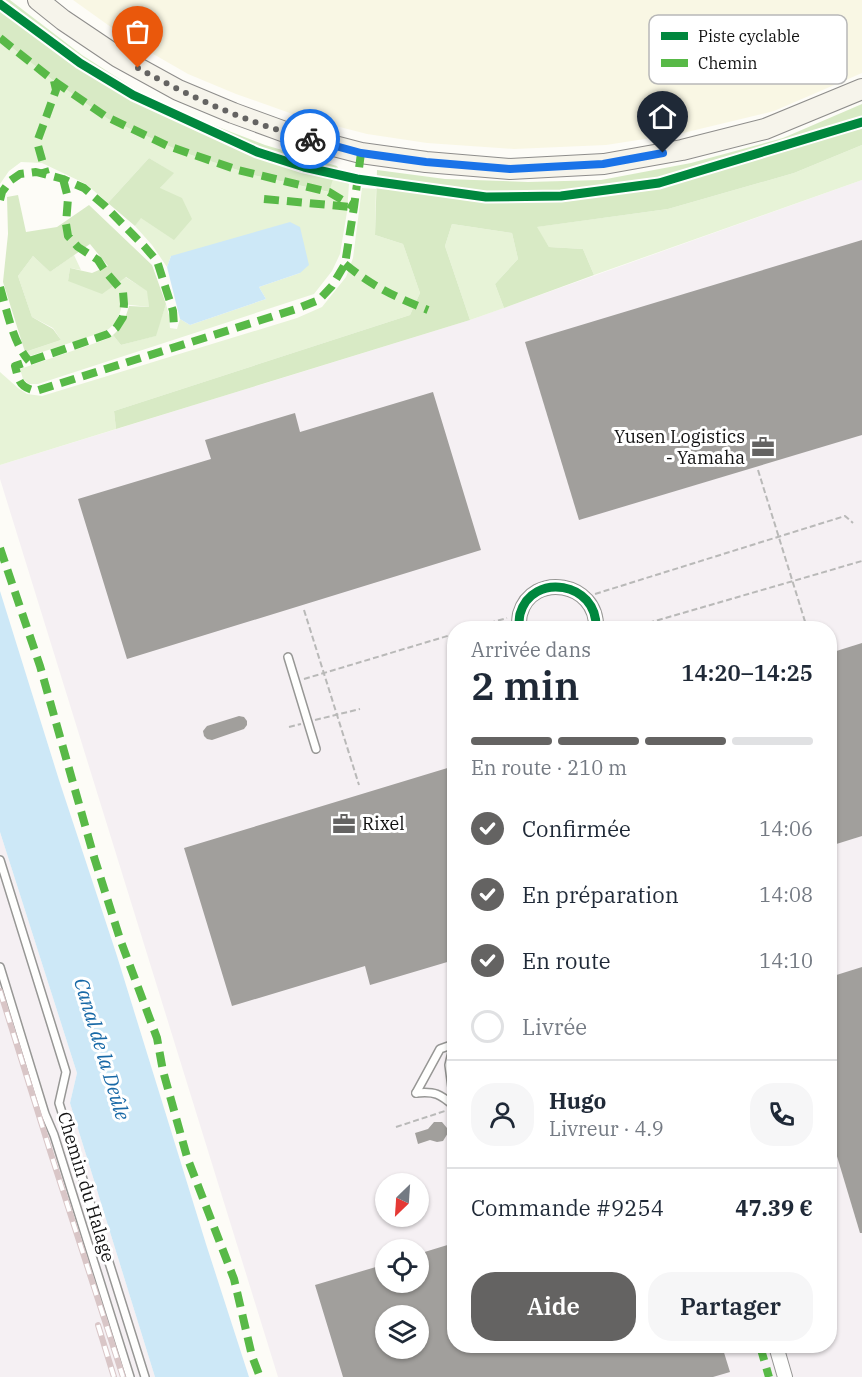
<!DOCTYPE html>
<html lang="fr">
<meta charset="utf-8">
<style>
body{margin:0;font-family:"IBM Plex Serif",serif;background:#f6f6f7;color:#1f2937;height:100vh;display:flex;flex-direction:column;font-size:22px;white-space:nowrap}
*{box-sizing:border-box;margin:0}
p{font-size:20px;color:#747a83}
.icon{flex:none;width:33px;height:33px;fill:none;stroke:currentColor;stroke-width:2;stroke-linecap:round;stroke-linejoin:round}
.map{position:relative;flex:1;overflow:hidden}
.panel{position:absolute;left:447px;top:621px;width:390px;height:732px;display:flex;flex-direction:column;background:#fff;border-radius:24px;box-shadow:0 2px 4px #0004}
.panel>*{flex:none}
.needle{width:39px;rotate:205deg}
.buttons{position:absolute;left:375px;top:1173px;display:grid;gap:12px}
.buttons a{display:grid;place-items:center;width:54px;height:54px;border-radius:50%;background:#fff;box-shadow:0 2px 4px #0004;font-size:30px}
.pin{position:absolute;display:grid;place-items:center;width:51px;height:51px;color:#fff;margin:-62px -26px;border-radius:50% 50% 50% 0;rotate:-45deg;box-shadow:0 0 6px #0007}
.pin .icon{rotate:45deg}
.courier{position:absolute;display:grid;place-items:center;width:60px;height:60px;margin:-30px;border:4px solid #1a73e8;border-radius:50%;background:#fff;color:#222;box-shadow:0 2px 8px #0007}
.head em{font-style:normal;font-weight:600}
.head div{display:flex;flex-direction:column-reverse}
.head{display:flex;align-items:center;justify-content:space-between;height:102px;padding:0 24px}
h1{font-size:39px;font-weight:600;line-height:45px}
.bar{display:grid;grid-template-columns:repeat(4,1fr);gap:9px 6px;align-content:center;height:72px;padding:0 24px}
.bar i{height:8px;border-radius:4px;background:#e0e1e3}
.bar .current{background:#646362}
.bar p{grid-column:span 4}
.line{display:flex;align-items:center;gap:15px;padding:0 24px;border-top:2px solid #e0e1e3}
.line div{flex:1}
.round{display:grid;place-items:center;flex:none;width:63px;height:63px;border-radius:24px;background:#f6f6f7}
ol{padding:0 24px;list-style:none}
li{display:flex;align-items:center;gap:18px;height:66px}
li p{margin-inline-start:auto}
li .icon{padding:6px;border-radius:50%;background:#646362;color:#fff;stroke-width:4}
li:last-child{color:#747a83}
li i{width:33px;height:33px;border:3px solid #e0e1e3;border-radius:50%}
.cta{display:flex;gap:12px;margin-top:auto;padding:12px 24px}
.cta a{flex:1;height:69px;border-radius:24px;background:#646362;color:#fff;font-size:24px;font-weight:600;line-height:69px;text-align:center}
.cta a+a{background:#f6f6f7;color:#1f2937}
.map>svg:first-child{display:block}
.industrial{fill:#f5f0f3;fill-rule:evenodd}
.farmland{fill:#f9f7e4}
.green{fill:#e7f3d7}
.forest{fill:#d8eac5}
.water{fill:#cde8f7}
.building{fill:#a19f9c;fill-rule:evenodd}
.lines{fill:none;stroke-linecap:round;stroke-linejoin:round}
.lane-casing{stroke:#979795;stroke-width:10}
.street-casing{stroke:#979795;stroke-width:16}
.secondary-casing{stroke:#8e8d8b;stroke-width:22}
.path{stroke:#b9b9b8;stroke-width:2;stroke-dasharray:6 3;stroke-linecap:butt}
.lane{stroke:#fffffe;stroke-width:7}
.street{stroke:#fffffe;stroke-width:14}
.secondary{stroke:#f6f4eb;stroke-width:20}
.rail-casing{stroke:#d9c6c7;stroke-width:6}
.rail{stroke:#fff;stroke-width:4;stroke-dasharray:11;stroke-linecap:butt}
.quiet{stroke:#58b947;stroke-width:8;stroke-dasharray:15 8;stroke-linecap:butt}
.cycleway-casing{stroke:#fff;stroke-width:13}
.cycleway{stroke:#00873e;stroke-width:9}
.done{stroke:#646362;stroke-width:6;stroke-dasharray:0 10.8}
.route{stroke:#1a73e8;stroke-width:8}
.labels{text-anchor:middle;stroke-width:6;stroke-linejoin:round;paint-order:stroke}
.poi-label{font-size:18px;fill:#111;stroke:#fff;text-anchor:end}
.street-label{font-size:18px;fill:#111;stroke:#fff}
.water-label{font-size:20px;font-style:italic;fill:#1768a6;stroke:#fff}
.key{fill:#fff;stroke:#b8b8b8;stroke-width:1.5}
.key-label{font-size:16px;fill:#111}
</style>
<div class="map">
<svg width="862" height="1377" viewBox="0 0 862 1377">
<rect width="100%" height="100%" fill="#fdfcf7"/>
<g class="industrial">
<path d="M862,180V1377H278L0,479V465L470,320ZM454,628H830V1346H454ZM386,1184H418V1216H386ZM386,1250H418V1282H386ZM386,1316H418V1348H386Z"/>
<path d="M0,832L77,1073L70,1103L155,1377H0Z"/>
</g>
<path class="farmland" d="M73,0H862V73L774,111L683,133L606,145L514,149L427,143L367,134L301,117L236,94L188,74L129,40Z"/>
<g class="green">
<path d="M0,38L54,81L108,119L182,152L253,175L328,192L337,166L349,184L347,212L340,254L332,271L314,294L38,384H29L23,379L20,369L107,339L113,335L121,345L155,336L166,304L169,315L170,328L177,329L180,319L190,325L266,299L259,287L300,273L171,256L167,267L152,245L135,226L160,188L173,173L149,158L108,203L86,184L42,163L21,162L9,171L0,184Z"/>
<path d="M862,145V180L594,275L583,249L549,247L536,227L668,209L794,173Z"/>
<path d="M362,188L376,189L375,235L403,244L420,293L410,315L114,411L116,429L0,465V372L18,388L27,394L42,396L297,318L322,307L346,277L353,258Z"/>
<path d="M452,224L512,233L518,259L495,284L504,308L470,320L445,246Z"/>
<path d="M74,255L81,270L70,268L68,281L125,277L148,291L149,307L122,304C120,316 116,324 106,331L30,356L25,352L61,340L53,328L32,317L18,276L33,256L50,272Z"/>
</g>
<g class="forest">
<path d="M0,0H10L82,55L135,89L200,120L265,145L337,166L329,192L253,175L182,152L108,119L54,81L0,38Z"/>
<path d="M862,104V145L794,173L668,209L537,227L549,247L583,249L594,275L504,308L495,284L518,259L512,233L452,224L445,246L470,320L116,429L114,411L410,315L420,293L403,244L375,235L377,170L445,179L528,182L601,180L691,163L783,138Z"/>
<path d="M149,158L174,173L160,188L182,198L192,219L174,240L141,218L135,226L108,203Z"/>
<path d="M18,195L26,232L57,227L89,205L152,265L166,304L156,336L121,345L113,335C122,327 126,317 129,306L149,307L147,291L126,277L102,294L68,281L70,268L92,273L108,266L90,244L50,272L33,256L18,276L32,317L53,329L61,340L25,352L3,282L8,234L7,197Z"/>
</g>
<g class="water">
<path d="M290,222L300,227L309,265L300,273L259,287L266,299L190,325L180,319L167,267L171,256Z"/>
<path d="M0,591L59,780L117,956L206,1244L249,1377H155L70,1103L77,1073L0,832Z"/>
</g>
<g class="building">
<path d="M862,240V435L579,520L525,342Z"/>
<path d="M433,392L481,550L127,659L78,499L211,459L205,440L295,413L300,432Z"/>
<path d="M862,643V836L830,846V653Z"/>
<path d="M239,716L244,717L247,721V725L244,729L212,740L207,739L204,736L203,731L207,726Z"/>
<path d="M454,766V960L370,985L365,966L232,1006L184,848Z"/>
<path d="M862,967V1233H860L830,1133V977Z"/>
<path d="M434,1122H442L447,1128L448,1133L443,1141L437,1142L430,1140L418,1144L415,1133L428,1129Z"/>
<path d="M454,1243V1346H722L730,1372L713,1377H343L315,1285L386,1264V1282H418V1254ZM386,1316H418V1348H386Z"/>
</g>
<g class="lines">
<g class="lane-casing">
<g id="lane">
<path d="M288,657L316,749"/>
<path d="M0,860L66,1072L59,1103L145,1377"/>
<path d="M0,967L45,1114L54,1135L130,1377"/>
<path d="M454,1044L449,1065L454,1102"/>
<path d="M416,1093L440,1049L454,1044"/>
<path d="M416,1093C435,1091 440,1094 454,1106"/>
</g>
</g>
<g class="street-casing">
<g id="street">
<path d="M519,628C519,624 519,619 520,614C532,571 598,582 596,628"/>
<path d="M776,1346L785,1377"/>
</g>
</g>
<g class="secondary-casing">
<path id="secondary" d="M38,0L63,20L118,57L178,90L233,113L296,136L361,153L426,162L510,169L604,164L682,150L765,129L862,89"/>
</g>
<g class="path">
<path d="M758,470L807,628"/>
<path d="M595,594L845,516L853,523"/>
<path d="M304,610L359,785"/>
<path d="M472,628L507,618"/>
<path d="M631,628L862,561"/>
<path d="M304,679L454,634"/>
<path d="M315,720L360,709"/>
<path d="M289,727L301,724"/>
<path d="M396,1127L445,1111"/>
</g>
<use href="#lane" class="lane"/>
<use href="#street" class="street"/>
<use href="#secondary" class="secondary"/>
<g class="rail-casing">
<g id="rail">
<path d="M0,991L51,1154L123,1377"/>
<path d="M98,1325L114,1377"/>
</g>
</g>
<use href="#rail" class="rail"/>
<g class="quiet">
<path d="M0,38L54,81L56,90L37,142L46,174"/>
<path d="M54,81L105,116L168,146L238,170L329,192L354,207"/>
<path d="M63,179L68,198L66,224L68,236L78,247L98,260L105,271L123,292L124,304L123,317L116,328L108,334L15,366C19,381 19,387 36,391L296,309L319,300L332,286L345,264L354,207L361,153"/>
<path d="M264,199L351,207"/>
<path d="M0,200L2,192L10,181L20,174L36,172L63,179L84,188L105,206L144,246L157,261L173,311L174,326"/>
<path d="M345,264C372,286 395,297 428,310"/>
<path d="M0,287C7,311 13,343 29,361"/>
<path d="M0,548L40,666L94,857L120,939L157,1038L163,1071L187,1157L234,1279L252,1356L260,1377"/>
<path d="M760,1346L769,1377"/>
</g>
<g class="cycleway-casing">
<g id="cycleway">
<path d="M0,4L80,63L133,95L257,152L304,167L357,179L486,197L561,196L659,183L862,122"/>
<path d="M519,628C519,624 519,619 520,614C532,571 598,582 596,628"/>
</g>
</g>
<use href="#cycleway" class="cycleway"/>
</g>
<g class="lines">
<path class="done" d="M138,68C192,98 250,124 310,139"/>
<path class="route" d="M310,139L361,153L426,162L510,169L603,164L663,153"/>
</g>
<defs>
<g id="office-bare" transform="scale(1.8)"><path d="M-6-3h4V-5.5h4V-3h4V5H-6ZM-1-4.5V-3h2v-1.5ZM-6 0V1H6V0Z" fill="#646362" stroke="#fff" stroke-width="2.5" paint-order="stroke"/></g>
</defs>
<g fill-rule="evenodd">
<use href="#office-bare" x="763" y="447"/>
<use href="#office-bare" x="344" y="824"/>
</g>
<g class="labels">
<g class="poi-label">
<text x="745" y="443">Yusen Logistics<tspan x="745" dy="21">- Yamaha</tspan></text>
<text x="362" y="830" text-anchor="start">Rixel</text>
</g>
<g class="street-label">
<text transform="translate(86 1187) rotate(73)" y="6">Chemin du Halage</text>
</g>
<g class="water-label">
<text transform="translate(102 1049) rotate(73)" y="7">Canal de la Deûle</text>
</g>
</g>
<rect x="649" y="15" width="198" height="69" rx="9" class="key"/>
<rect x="661" y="32" width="27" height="8" fill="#00873e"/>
<rect x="661" y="59" width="27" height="8" fill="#58b947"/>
<g class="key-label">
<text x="698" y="42">Piste cyclable</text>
<text x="698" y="69">Chemin</text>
</g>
</svg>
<div class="buttons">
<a><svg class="needle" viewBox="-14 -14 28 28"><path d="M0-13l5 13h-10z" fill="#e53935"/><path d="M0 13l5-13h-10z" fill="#747a83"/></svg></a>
<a><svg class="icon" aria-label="locate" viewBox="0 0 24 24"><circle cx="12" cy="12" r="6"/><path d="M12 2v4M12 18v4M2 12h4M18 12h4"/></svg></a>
<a><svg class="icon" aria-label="layers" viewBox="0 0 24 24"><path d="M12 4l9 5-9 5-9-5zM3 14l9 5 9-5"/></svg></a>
</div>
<div class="pin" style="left:138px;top:68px;background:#ea580c"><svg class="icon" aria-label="bag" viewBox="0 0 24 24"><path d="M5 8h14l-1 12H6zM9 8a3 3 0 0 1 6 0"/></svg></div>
<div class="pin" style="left:663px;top:153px;background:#1f2937"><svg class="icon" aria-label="home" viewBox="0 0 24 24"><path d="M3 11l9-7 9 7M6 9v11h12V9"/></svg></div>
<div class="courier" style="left:310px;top:139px"><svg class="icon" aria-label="bike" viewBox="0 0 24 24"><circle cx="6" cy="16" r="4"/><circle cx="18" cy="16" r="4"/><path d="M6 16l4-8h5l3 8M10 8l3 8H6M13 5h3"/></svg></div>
<section class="panel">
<div class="head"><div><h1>2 min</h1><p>Arrivée dans</p></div><em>14:20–14:25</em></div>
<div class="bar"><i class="current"></i><i class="current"></i><i class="current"></i><i></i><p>En route · 210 m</p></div>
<ol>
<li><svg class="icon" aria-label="check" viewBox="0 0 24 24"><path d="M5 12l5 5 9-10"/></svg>Confirmée<p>14:06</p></li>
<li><svg class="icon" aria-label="check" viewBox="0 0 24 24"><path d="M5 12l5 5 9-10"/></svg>En préparation<p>14:08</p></li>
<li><svg class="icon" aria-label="check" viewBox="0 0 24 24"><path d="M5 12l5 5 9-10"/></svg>En route<p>14:10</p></li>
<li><i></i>Livrée</li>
</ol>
<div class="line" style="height:108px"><a class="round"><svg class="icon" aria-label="person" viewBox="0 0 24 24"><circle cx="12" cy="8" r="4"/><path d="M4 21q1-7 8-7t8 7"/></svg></a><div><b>Hugo</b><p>Livreur · 4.9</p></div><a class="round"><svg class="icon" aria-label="phone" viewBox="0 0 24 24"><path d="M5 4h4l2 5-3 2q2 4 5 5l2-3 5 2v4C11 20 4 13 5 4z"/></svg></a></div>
<div class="line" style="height:78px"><div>Commande #9254</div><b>47.39 €</b></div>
<div class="cta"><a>Aide</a><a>Partager</a></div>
</section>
</div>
